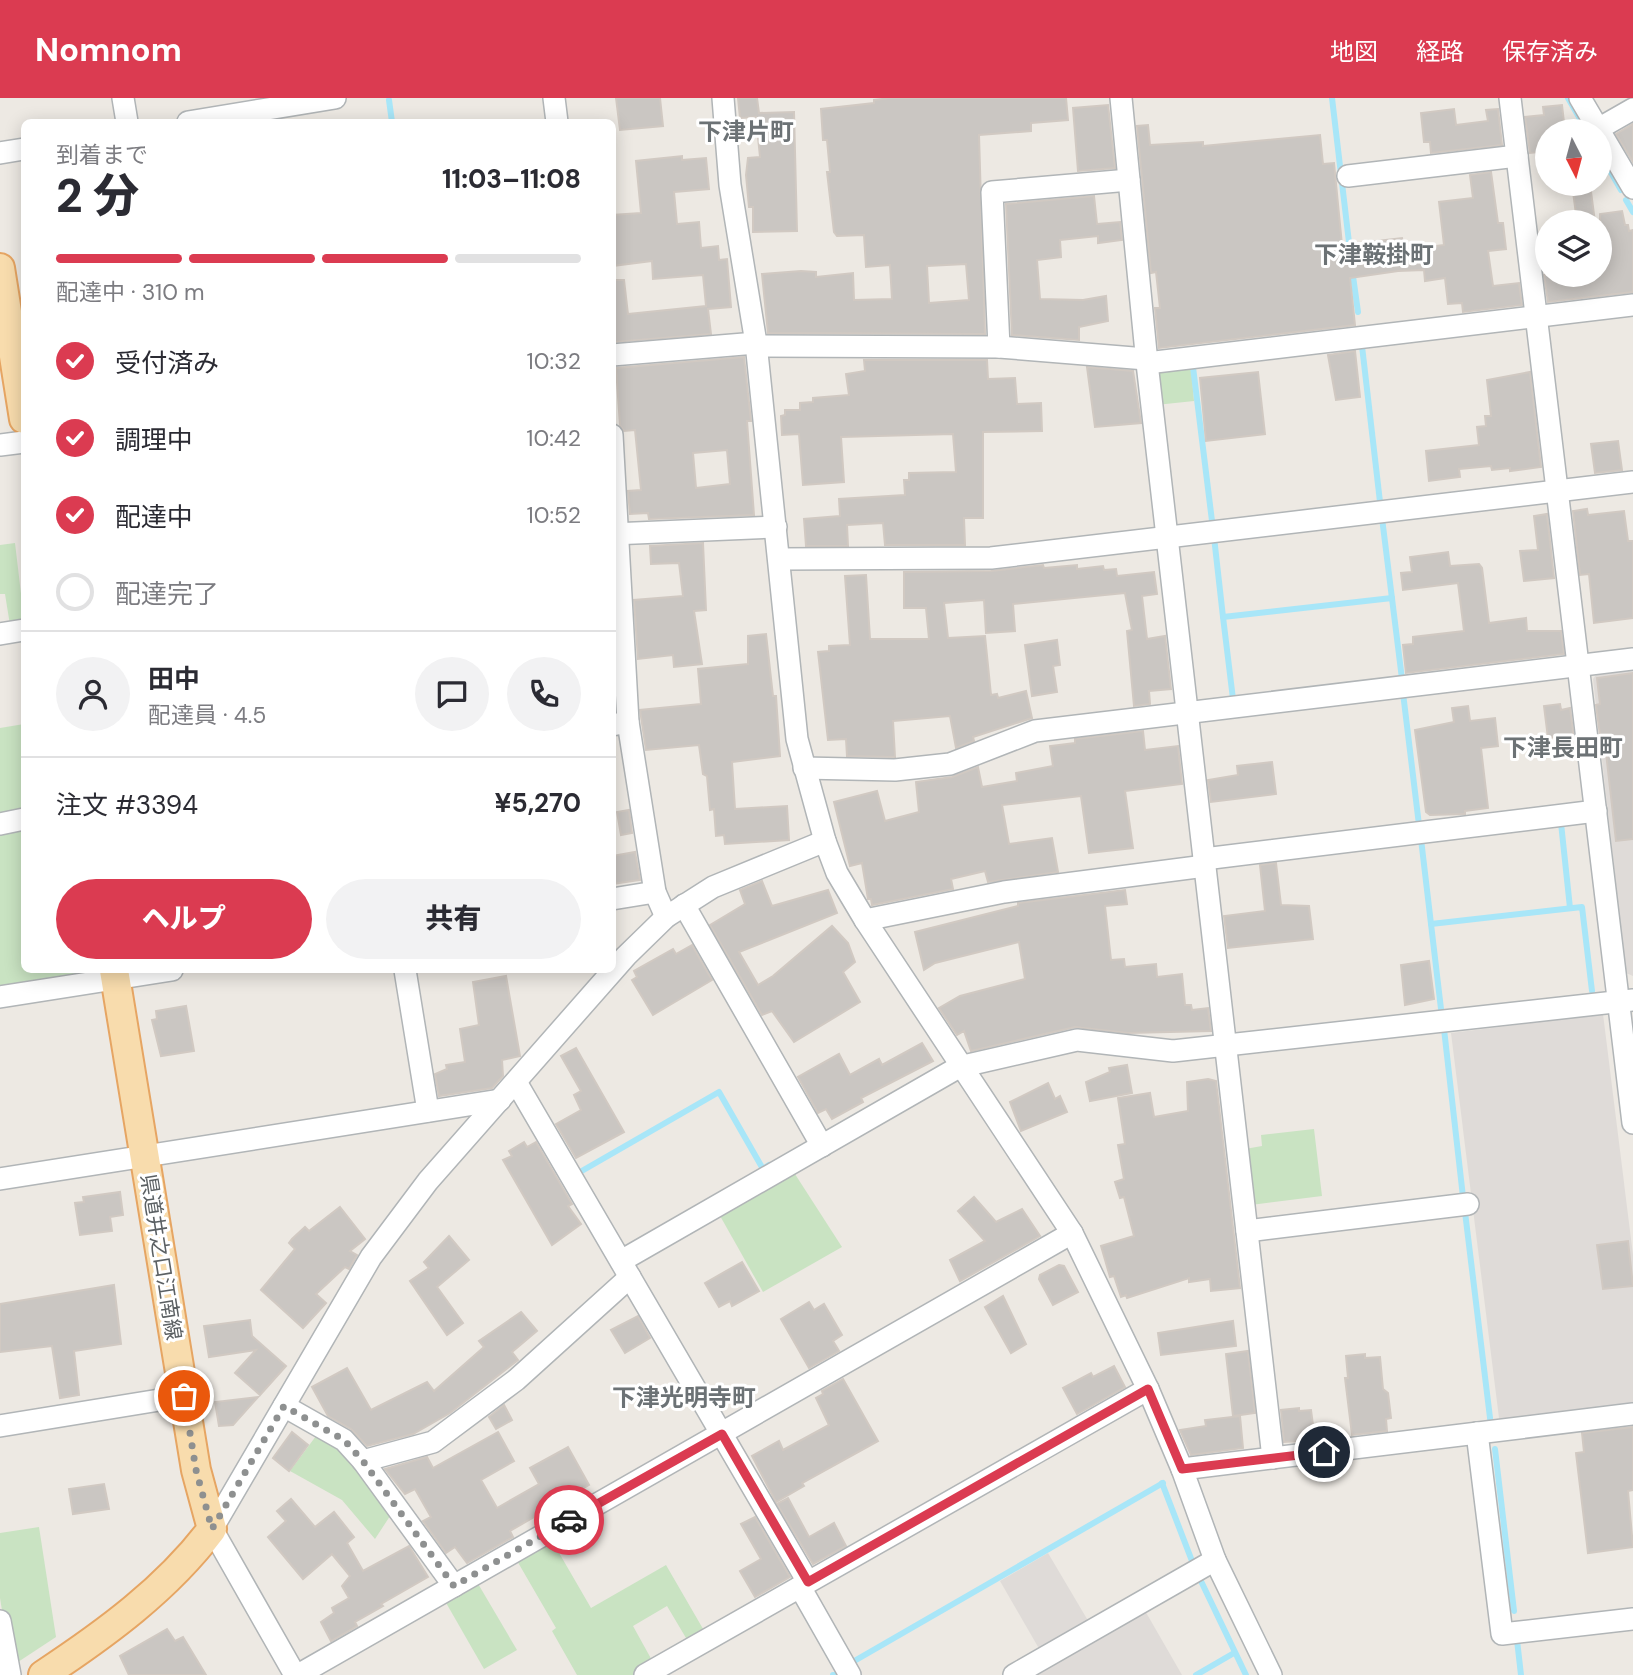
<!DOCTYPE html>
<html lang="ja">
<meta charset="utf-8">
<style>
body{margin:0;font-family:"DM Sans","Noto Sans JP",sans-serif;background:#f2f2f3;color:#2b2b33;height:100vh;display:flex;flex-direction:column;font-size:26px;white-space:nowrap}
*{box-sizing:border-box;margin:0}
p{font-size:23px;color:#7c7c81}
.icon{flex:none;width:38px;height:38px;fill:none;stroke:currentColor;stroke-width:2;stroke-linecap:round;stroke-linejoin:round}
.map{position:relative;flex:1;overflow:hidden}
.side{position:absolute;left:21px;top:21px;width:595px;height:854px;display:flex;flex-direction:column;background:#fff;border-radius:10px;box-shadow:0 4px 18px #0003}
.side>*{flex:none}
.needle{width:46px;rotate:174deg}
.fabs{position:absolute;left:1535px;top:21px;display:grid;gap:14px}
.fabs a{display:grid;place-items:center;width:77px;height:77px;border-radius:50%;background:#fff;box-shadow:0 4px 18px #0003;font-size:35px}
.pin{position:absolute;display:grid;place-items:center;width:60px;height:60px;color:#fff;margin:-30px;border:4px solid #fff;border-radius:50%;box-shadow:0 2px 7px #0007}
.courier{position:absolute;display:grid;place-items:center;width:70px;height:70px;margin:-35px;border:5px solid #db3b51;border-radius:50%;background:#fff;color:#222;box-shadow:0 2px 9px #0007}
.head em{font-style:normal;font-weight:800}
.head div{display:flex;flex-direction:column-reverse}
.head{display:flex;align-items:center;justify-content:space-between;height:119px;padding:0 35px}
h1{font-size:46px;font-weight:800;line-height:52px}
.bar{display:grid;grid-template-columns:repeat(4,1fr);gap:10px 7px;align-content:center;height:84px;padding:0 35px}
.bar i{height:9px;border-radius:5px;background:#e1e1e2}
.bar .selected{background:#db3b51}
.bar p{grid-column:span 4}
.line{display:flex;align-items:center;gap:18px;padding:0 35px;border-top:2px solid #e1e1e2}
.line div{flex:1}
.round{display:grid;place-items:center;flex:none;width:74px;height:74px;border-radius:37px;background:#f2f2f3}
ol{padding:0 35px;list-style:none}
li{display:flex;align-items:center;gap:21px;height:77px}
li p{margin-inline-start:auto}
li .icon{padding:7px;border-radius:50%;background:#db3b51;color:#fff;stroke-width:4}
li:last-child{color:#7c7c81}
li i{width:38px;height:38px;border:4px solid #e1e1e2;border-radius:50%}
.cta{display:flex;gap:14px;margin-top:auto;padding:14px 35px}
.cta a{flex:1;height:80px;border-radius:42px;background:#db3b51;color:#fff;font-size:28px;font-weight:800;line-height:80px;text-align:center}
.cta a+a{background:#f2f2f3;color:#2b2b33}
header{display:flex;align-items:center;gap:42px;box-sizing:border-box;height:98px;padding:0 35px;background:#db3b51;color:#fff}
header strong{font-size:33px}
nav{display:flex;gap:38px;margin-inline-start:auto;font-size:24px}
.map>svg:first-child{display:block}
.industrial{fill:#dfdbd8}
.green{fill:#c9e3c2}
.lines{fill:none;stroke-linecap:round;stroke-linejoin:round}
.stream{stroke:#a8e6f8;stroke-width:6}
.building{fill:#cac6c2;stroke:#d1c9c2;stroke-width:2;fill-rule:evenodd}
.minor-casing{stroke:#b1b5b7;stroke-width:24}
.major-casing{stroke:#e6a563;stroke-width:32}
.minor{stroke:#fff;stroke-width:21}
.major{stroke:#f8dcad;stroke-width:28}
.done{stroke:#8e9090;stroke-width:7;stroke-dasharray:0 12.6}
.route{stroke:#db3b51;stroke-width:9}
.labels{text-anchor:middle;stroke-width:6;stroke-linejoin:round;paint-order:stroke}
.street-label{font-size:21px;fill:#5b6063;stroke:#fff}
.quarter-label{font-size:24px;font-weight:bold;fill:#6c7275;stroke:#fff}
</style>
<header>
<strong>Nomnom</strong>
<nav><a>地図</a><a>経路</a><a>保存済み</a></nav>
</header>
<div class="map">
<svg width="1633" height="1577" viewBox="0 0 1633 1577">
<rect width="100%" height="100%" fill="#ede9e3"/>
<g class="industrial">
<path d="M1633,569V878L1626,875L1593,581L1599,573Z"/>
<path d="M1603,916L1633,1157V1312L1500,1328L1451,935Z"/>
<path d="M1048,1455L1090,1526L1041,1554L1000,1483Z"/>
<path d="M1144,1511L1182,1577H1031Z"/>
</g>
<g class="green">
<path d="M1191,267L1194,303L1156,307L1153,278L1160,270Z"/>
<path d="M15,445L24,521L21,526L10,527L5,496H0V447Z"/>
<path d="M24,626V715L0,719V630Z"/>
<path d="M24,729V872L85,873L79,879L0,892V733Z"/>
<path d="M1314,1031L1322,1098L1251,1107L1245,1051L1262,1048L1261,1037Z"/>
<path d="M793,1073L842,1149L763,1194L719,1116Z"/>
<path d="M319,1334L343,1348L392,1415L375,1441L342,1402L290,1373Z"/>
<path d="M39,1429L56,1539L18,1564L10,1562L0,1500V1435Z"/>
<path d="M551,1441L591,1510L666,1467L706,1536L689,1545L667,1508L633,1528L654,1566L634,1577H577L552,1533L556,1530L516,1461Z"/>
<path d="M477,1484L517,1552L484,1571L445,1503Z"/>
</g>
<g class="lines">
<g class="stream">
<path d="M1332,0L1350,153"/>
<path d="M1568,0L1587,33"/>
<path d="M389,2L392,24"/>
<path d="M1600,55L1621,92"/>
<path d="M1626,102L1633,114"/>
<path d="M1352,171L1358,214"/>
<path d="M1362,248L1380,404"/>
<path d="M1193,269L1212,423"/>
<path d="M1382,420L1402,581"/>
<path d="M1214,439L1223,519"/>
<path d="M1403,595L1419,727"/>
<path d="M1233,601L1223,519L1392,500"/>
<path d="M1561,725L1570,810"/>
<path d="M1421,741L1441,911"/>
<path d="M1431,826L1582,809L1592,893"/>
<path d="M1444,931L1463,1099"/>
<path d="M580,1074L719,994L763,1071L769,1067"/>
<path d="M1465,1114L1491,1328"/>
<path d="M1495,1351L1514,1513"/>
<path d="M1162,1385L1192,1463"/>
<path d="M1200,1481L1246,1577"/>
<path d="M1517,1542L1521,1577"/>
<path d="M856,1562L1163,1385"/>
<path d="M833,1577H834"/>
<path d="M1196,1577L1234,1555"/>
</g>
</g>
<g class="building">
<path d="M616,0H660L663,28L620,32Z"/>
<path d="M738,0H757L759,15L794,14L797,133L753,134V109H749L746,77L748,60L760,59L756,19L740,20Z"/>
<path d="M890,0H1066L1068,22L1031,25V33L979,37L985,236L768,235L762,176L801,173L816,174V179L853,175L854,202L892,201L890,167L866,169L864,137L837,138L834,134L827,74H830L827,42H823L821,11L874,5V2ZM966,166L969,202L929,205L927,168Z"/>
<path d="M1108,7L1115,70L1078,73L1073,10Z"/>
<path d="M1562,7L1565,33H1547V53L1530,55L1525,19L1544,17L1543,9Z"/>
<path d="M1454,11L1456,27L1488,23L1486,12L1498,11L1502,47L1431,55L1430,44H1424L1421,15Z"/>
<path d="M1633,26V64L1616,36Z"/>
<path d="M1148,27L1150,47L1203,44V48L1320,37L1323,66L1334,65L1342,147L1402,140L1404,152L1444,147L1439,104L1473,100L1470,77L1491,74L1498,125H1503L1506,151L1488,153L1493,188L1519,185L1522,207L1463,214L1462,205L1448,206L1445,180L1425,183L1424,172L1398,173L1350,180L1355,227L1159,250L1155,210H1160L1156,174L1151,175L1137,28Z"/>
<path d="M682,58V62L706,60L709,91L674,94L677,126L699,124L701,150L718,148L719,162L727,161L731,209L708,211L711,236L614,244L612,182H624L628,216L706,208L703,177L653,181L652,163L612,168V117L641,115L636,63Z"/>
<path d="M1572,86H1590L1595,124H1577Z"/>
<path d="M1094,98L1097,126L1120,124L1122,142L1098,145V138L1060,142L1061,159L1037,162L1040,201L1083,202L1106,198L1108,223L1079,229V242L1012,237L1006,106Z"/>
<path d="M1622,113L1625,127H1628L1629,133L1633,132V194L1548,204L1544,177H1600V116Z"/>
<path d="M1355,253L1360,299L1336,302L1328,257Z"/>
<path d="M744,259L751,323H747L754,417L649,421L648,415L630,416L628,393L641,392L635,332L624,333L620,327L616,270ZM727,352L730,386L696,390L693,355Z"/>
<path d="M864,262H987L988,281L1015,280L1017,306L1041,305L1042,333L983,334V420H964L965,447H885L883,425L847,427L848,448H806L804,421L840,418L839,401L905,397L904,382H909V375L956,374L953,336L841,339L844,384L803,387L799,336L782,337L781,318L785,317V312H800V305L813,304V300L849,297L846,276L865,273Z"/>
<path d="M1087,269L1133,273L1141,325L1095,329Z"/>
<path d="M1258,274L1265,336L1206,343L1200,280Z"/>
<path d="M1530,274L1541,369L1510,373V370L1492,372L1491,368L1459,371L1460,379L1429,383L1426,353L1479,347L1477,329L1486,328L1485,318H1491L1487,282Z"/>
<path d="M1618,343L1622,372L1595,375L1591,346Z"/>
<path d="M1587,411L1588,417L1624,413L1628,443H1633V520L1594,525L1589,476L1580,477L1573,413Z"/>
<path d="M1547,416L1554,480L1524,483L1520,453L1538,452L1534,418Z"/>
<path d="M703,445L706,512L694,513L702,566L674,569L673,557L638,561L634,502L683,498L679,465L651,466L650,448Z"/>
<path d="M1448,454L1450,468L1479,466L1482,470L1489,525L1526,520L1527,533H1561L1564,556L1406,575L1403,547L1413,546V539L1464,533L1458,485L1403,492L1401,475L1412,474L1410,459Z"/>
<path d="M1043,467L1044,470L1077,467V471L1103,468L1104,472L1116,471L1117,478L1154,474L1157,496L1142,498L1147,541L1165,538L1171,591L1149,593L1150,606L1134,608L1127,533L1132,532L1125,495L1013,506L1015,533L986,535L984,502L944,505L948,540L985,538L991,597L997,596L998,600L1026,593L1032,620L973,639L974,643L956,650L950,618L893,623L895,659L847,658L846,641L828,642L818,554L829,553V548L850,547L845,478L866,477L870,541H929L926,510H904V474L991,473Z"/>
<path d="M766,536L773,598H776L780,658L732,664L735,711L787,708L789,742L725,746L724,737L716,738L714,711L710,712L707,678L703,676L699,647L646,652L640,612L701,606L698,571L748,566V538Z"/>
<path d="M1057,542L1060,567L1053,568L1057,594L1032,598L1025,547Z"/>
<path d="M1633,575V741L1616,743L1604,637H1600L1596,607L1600,606L1597,580Z"/>
<path d="M1560,606L1561,612L1570,610L1574,640L1555,643V639L1548,640L1544,608Z"/>
<path d="M1468,608L1470,623L1495,620L1498,648L1481,650L1488,710L1465,713V716L1430,717L1426,714L1415,632L1454,624L1452,610Z"/>
<path d="M1143,633L1145,652L1178,648L1182,686L1125,693L1133,750L1089,755L1081,698L1002,707L1009,746L1052,740L1058,774L988,784L985,773L951,781L953,791L872,807L871,801H868L862,765L850,768L834,704L877,693L885,723L919,714L916,684L952,679L978,669L982,689L1017,683L1016,675L1053,668L1050,648L1075,645V641Z"/>
<path d="M1272,664L1276,696L1211,704L1208,682L1238,677L1237,668Z"/>
<path d="M629,712L632,735L621,737L617,714Z"/>
<path d="M635,754L640,782L612,786V758Z"/>
<path d="M1276,765L1281,807L1309,808L1313,841L1228,850L1224,818L1265,813L1260,767Z"/>
<path d="M762,783L772,808L828,792L837,815L739,854L758,887L773,878L832,828L848,845L855,864L843,874L860,904L794,944L772,913L762,917L710,827L745,806L740,792Z"/>
<path d="M1125,792L1127,806L1105,808L1111,862L1124,861L1125,869L1156,866L1157,879L1182,876L1185,907H1191L1192,912L1208,910L1211,933L1128,935L1075,929L971,953L964,933L957,937L939,910L960,898L1025,881L1019,844L935,865L924,872L915,834L1018,808V805Z"/>
<path d="M692,847L712,882L653,917L632,882L637,879L634,873L673,851L676,856Z"/>
<path d="M1429,863L1434,901L1405,907L1401,867Z"/>
<path d="M506,878L520,958L502,962L503,978L492,990L439,998L435,976L447,971L446,967L465,964L460,931L479,927L473,884Z"/>
<path d="M186,908L194,953L161,958L152,922L157,921L156,913Z"/>
<path d="M922,945L933,963L861,1000L863,1004L832,1021L826,1011L818,1015L798,979L839,956L850,977L879,961L882,967Z"/>
<path d="M576,950L624,1034L576,1060L556,1026L581,1012L574,997L581,993L561,958Z"/>
<path d="M1127,967L1132,995L1090,1003L1086,984L1110,974L1109,970Z"/>
<path d="M1208,981L1216,983L1240,1190L1211,1193L1210,1181L1189,1184V1180L1127,1200L1126,1197L1121,1199L1114,1178L1110,1179L1101,1148L1134,1138L1124,1099L1120,1100L1115,1084L1124,1081L1118,1047L1125,1046L1118,1000L1150,995L1154,1019L1188,1013L1187,984Z"/>
<path d="M1048,985L1055,1001L1060,998L1067,1014L1021,1033L1010,1004Z"/>
<path d="M524,1044L527,1049L536,1044L572,1106L568,1108L581,1126L552,1147L503,1062L512,1058L509,1053Z"/>
<path d="M120,1094L123,1117L110,1119L112,1133L80,1137L75,1105L84,1104L83,1099Z"/>
<path d="M974,1099L996,1124L1022,1111L1040,1138L960,1183L950,1162L985,1143L958,1113Z"/>
<path d="M340,1109L365,1141L350,1153L357,1157L349,1171L345,1169L316,1196L326,1205L303,1230L261,1192L295,1151L289,1145L292,1141L305,1129L309,1133Z"/>
<path d="M449,1138L469,1162L437,1189L463,1225L447,1237L410,1183L429,1170L424,1164Z"/>
<path d="M1628,1143L1633,1188L1603,1191L1597,1147Z"/>
<path d="M742,1164L759,1193L732,1208L730,1203L719,1209L705,1185Z"/>
<path d="M1059,1167L1064,1168L1078,1194L1053,1207L1039,1181L1040,1177Z"/>
<path d="M114,1187L121,1246L74,1253L79,1297L60,1300L52,1248L0,1254V1206Z"/>
<path d="M1003,1198L1026,1246L1011,1255L985,1209Z"/>
<path d="M809,1204L814,1212L824,1206L842,1237L833,1243L839,1253L809,1270L781,1221Z"/>
<path d="M521,1214L537,1233L512,1254L518,1262L450,1315L413,1336L367,1348L351,1331L328,1318L312,1289L347,1270L371,1312L427,1284L434,1293L484,1249L479,1243Z"/>
<path d="M638,1218L650,1240L625,1255L611,1232Z"/>
<path d="M250,1222L252,1238L286,1268L260,1297L235,1275L256,1252L209,1259L204,1228Z"/>
<path d="M1233,1223L1236,1248L1161,1257L1158,1235Z"/>
<path d="M1248,1253L1255,1315L1233,1318L1226,1256Z"/>
<path d="M1365,1256V1260L1380,1259L1383,1291L1388,1295L1391,1320L1386,1321L1387,1333L1352,1337L1345,1280H1348L1346,1258Z"/>
<path d="M1114,1268L1125,1289L1077,1316L1063,1290L1091,1275L1093,1279Z"/>
<path d="M843,1281L878,1343L802,1385L804,1388L776,1404L752,1358L779,1343L783,1352L829,1327L816,1300L823,1296L822,1293Z"/>
<path d="M258,1299L233,1327L219,1328L215,1304Z"/>
<path d="M504,1307L512,1322L496,1331L489,1319Z"/>
<path d="M1299,1310V1313L1311,1312L1315,1342L1284,1344L1281,1312Z"/>
<path d="M1240,1318L1243,1350L1191,1357L1180,1332L1206,1328L1205,1322Z"/>
<path d="M1633,1329V1392L1628,1393L1633,1449L1588,1455L1576,1355L1584,1354L1582,1335Z"/>
<path d="M292,1334L308,1347L289,1373L273,1360Z"/>
<path d="M498,1334L514,1363L481,1382L497,1410L539,1386L530,1370L568,1349L589,1387L510,1433L513,1439L467,1465L455,1449L446,1455L423,1423L431,1419L415,1391L405,1396L385,1371L427,1359L433,1370Z"/>
<path d="M104,1386L109,1411L73,1416L69,1391Z"/>
<path d="M788,1400L809,1439L834,1425L846,1448L813,1466L777,1406Z"/>
<path d="M291,1401L315,1429L334,1414L354,1439L347,1445L363,1473L409,1448L428,1479L381,1506L383,1508L355,1524L357,1528L331,1543L321,1524L334,1515L332,1510L349,1500L342,1488L350,1478L332,1456L303,1481L268,1439L286,1423L277,1413Z"/>
<path d="M755,1419L790,1479L755,1499L740,1473L761,1461L741,1426Z"/>
<path d="M167,1531L175,1543L183,1539L206,1577H129L120,1558Z"/>
</g>
<g class="lines">
<g class="minor-casing">
<g id="minor">
<path d="M123,0L127,24"/>
<path d="M554,0L557,24"/>
<path d="M723,0L730,87L756,245L797,641L825,743L837,775L865,822L1072,1135L1148,1291L1182,1371L1215,1462L1271,1577"/>
<path d="M1121,0L1147,265L1273,1360"/>
<path d="M1510,0L1633,1025"/>
<path d="M1580,0L1633,90"/>
<path d="M188,24L335,0"/>
<path d="M1598,31L1633,11"/>
<path d="M0,55L24,51"/>
<path d="M1348,78L1517,58"/>
<path d="M757,248L999,249L1146,261"/>
<path d="M999,249L992,94L1129,82"/>
<path d="M612,257L756,245"/>
<path d="M1147,265L1633,207"/>
<path d="M612,337L628,624"/>
<path d="M0,347L24,344"/>
<path d="M612,436L776,429"/>
<path d="M779,461L991,460L1633,384"/>
<path d="M0,536L24,532"/>
<path d="M612,627L628,624L655,794L666,819"/>
<path d="M804,670L895,672L950,666L1035,633L1633,561"/>
<path d="M0,726L24,721"/>
<path d="M1204,761L1596,713"/>
<path d="M612,801L655,794"/>
<path d="M684,807L822,1048"/>
<path d="M865,822L1004,794L1205,768"/>
<path d="M405,872L428,1013"/>
<path d="M0,899L172,872"/>
<path d="M516,984L808,1484"/>
<path d="M0,1081L500,1002"/>
<path d="M1247,1133L1468,1106"/>
<path d="M621,1163L959,969L1077,942L1173,953L1633,902"/>
<path d="M284,1308L344,1342L363,1363L454,1488"/>
<path d="M0,1328L184,1298"/>
<path d="M1477,1335L1502,1536L1633,1521"/>
<path d="M363,1363L433,1344L516,1282L630,1179"/>
<path d="M1182,1371L1633,1316"/>
<path d="M800,1489L850,1577"/>
<path d="M0,1523L10,1577"/>
<path d="M295,1577L212,1431L371,1159L428,1083L626,858L666,819L713,789L825,743"/>
<path d="M298,1577L1072,1135"/>
<path d="M645,1577L1148,1291"/>
<path d="M1014,1577L1215,1462"/>
</g>
</g>
<g class="major-casing">
<g id="major">
<path d="M0,170L24,321"/>
<path d="M43,1577C105,1536 167,1491 212,1431L196,1372L114,872"/>
</g>
</g>
<use href="#minor" class="minor"/>
<use href="#major" class="major"/>
</g>
<g class="lines">
<path class="done" d="M184,1298L196,1372L212,1431L284,1308L344,1342L363,1363L454,1488L569,1422"/>
<path class="route" d="M569,1422L722,1336L808,1484L1148,1291L1182,1371L1324,1354"/>
</g>
<g class="labels">
<g class="street-label">
<text transform="translate(161 1159) rotate(81)" y="7">県道井之口江南線</text>
</g>
<g class="quarter-label">
<text x="746" y="42">下津片町</text>
<text x="1374" y="165">下津鞍掛町</text>
<text x="1563" y="658">下津長田町</text>
<text x="684" y="1308">下津光明寺町</text>
</g>
</g>
</svg>
<div class="fabs">
<a><svg class="needle" viewBox="-14 -14 28 28"><path d="M0-13l5 13h-10z" fill="#e53935"/><path d="M0 13l5-13h-10z" fill="#7c7c81"/></svg></a>
<a><svg class="icon" aria-label="layers" viewBox="0 0 24 24"><path d="M12 4l9 5-9 5-9-5zM3 14l9 5 9-5"/></svg></a>
</div>
<div class="pin" style="left:184px;top:1298px;background:#ea580c"><svg class="icon" aria-label="bag" viewBox="0 0 24 24"><path d="M5 8h14l-1 12H6zM9 8a3 3 0 0 1 6 0"/></svg></div>
<div class="pin" style="left:1324px;top:1354px;background:#1f2937"><svg class="icon" aria-label="home" viewBox="0 0 24 24"><path d="M3 11l9-7 9 7M6 9v11h12V9"/></svg></div>
<div class="courier" style="left:569px;top:1422px"><svg class="icon" aria-label="car" viewBox="0 0 24 24"><path d="M5 17H2v-5l4-1 3-4h7l3 4 3 1v5h-3M9 17h6M6 11h13"/><circle cx="7" cy="17" r="2"/><circle cx="17" cy="17" r="2"/></svg></div>
<section class="side">
<div class="head"><div><h1>2 分</h1><p>到着まで</p></div><em>11:03–11:08</em></div>
<div class="bar"><i class="selected"></i><i class="selected"></i><i class="selected"></i><i></i><p>配達中 · 310 m</p></div>
<ol>
<li><svg class="icon" aria-label="check" viewBox="0 0 24 24"><path d="M5 12l5 5 9-10"/></svg>受付済み<p>10:32</p></li>
<li><svg class="icon" aria-label="check" viewBox="0 0 24 24"><path d="M5 12l5 5 9-10"/></svg>調理中<p>10:42</p></li>
<li><svg class="icon" aria-label="check" viewBox="0 0 24 24"><path d="M5 12l5 5 9-10"/></svg>配達中<p>10:52</p></li>
<li><i></i>配達完了</li>
</ol>
<div class="line" style="height:126px"><a class="round"><svg class="icon" aria-label="person" viewBox="0 0 24 24"><circle cx="12" cy="8" r="4"/><path d="M4 21q1-7 8-7t8 7"/></svg></a><div><b>田中</b><p>配達員 · 4.5</p></div><a class="round"><svg class="icon" aria-label="chat" viewBox="0 0 24 24"><path d="M4 5h16v11H9l-5 4z"/></svg></a><a class="round"><svg class="icon" aria-label="phone" viewBox="0 0 24 24"><path d="M5 4h4l2 5-3 2q2 4 5 5l2-3 5 2v4C11 20 4 13 5 4z"/></svg></a></div>
<div class="line" style="height:91px"><div>注文 #3394</div><b>¥5,270</b></div>
<div class="cta"><a>ヘルプ</a><a>共有</a></div>
</section>
</div>
